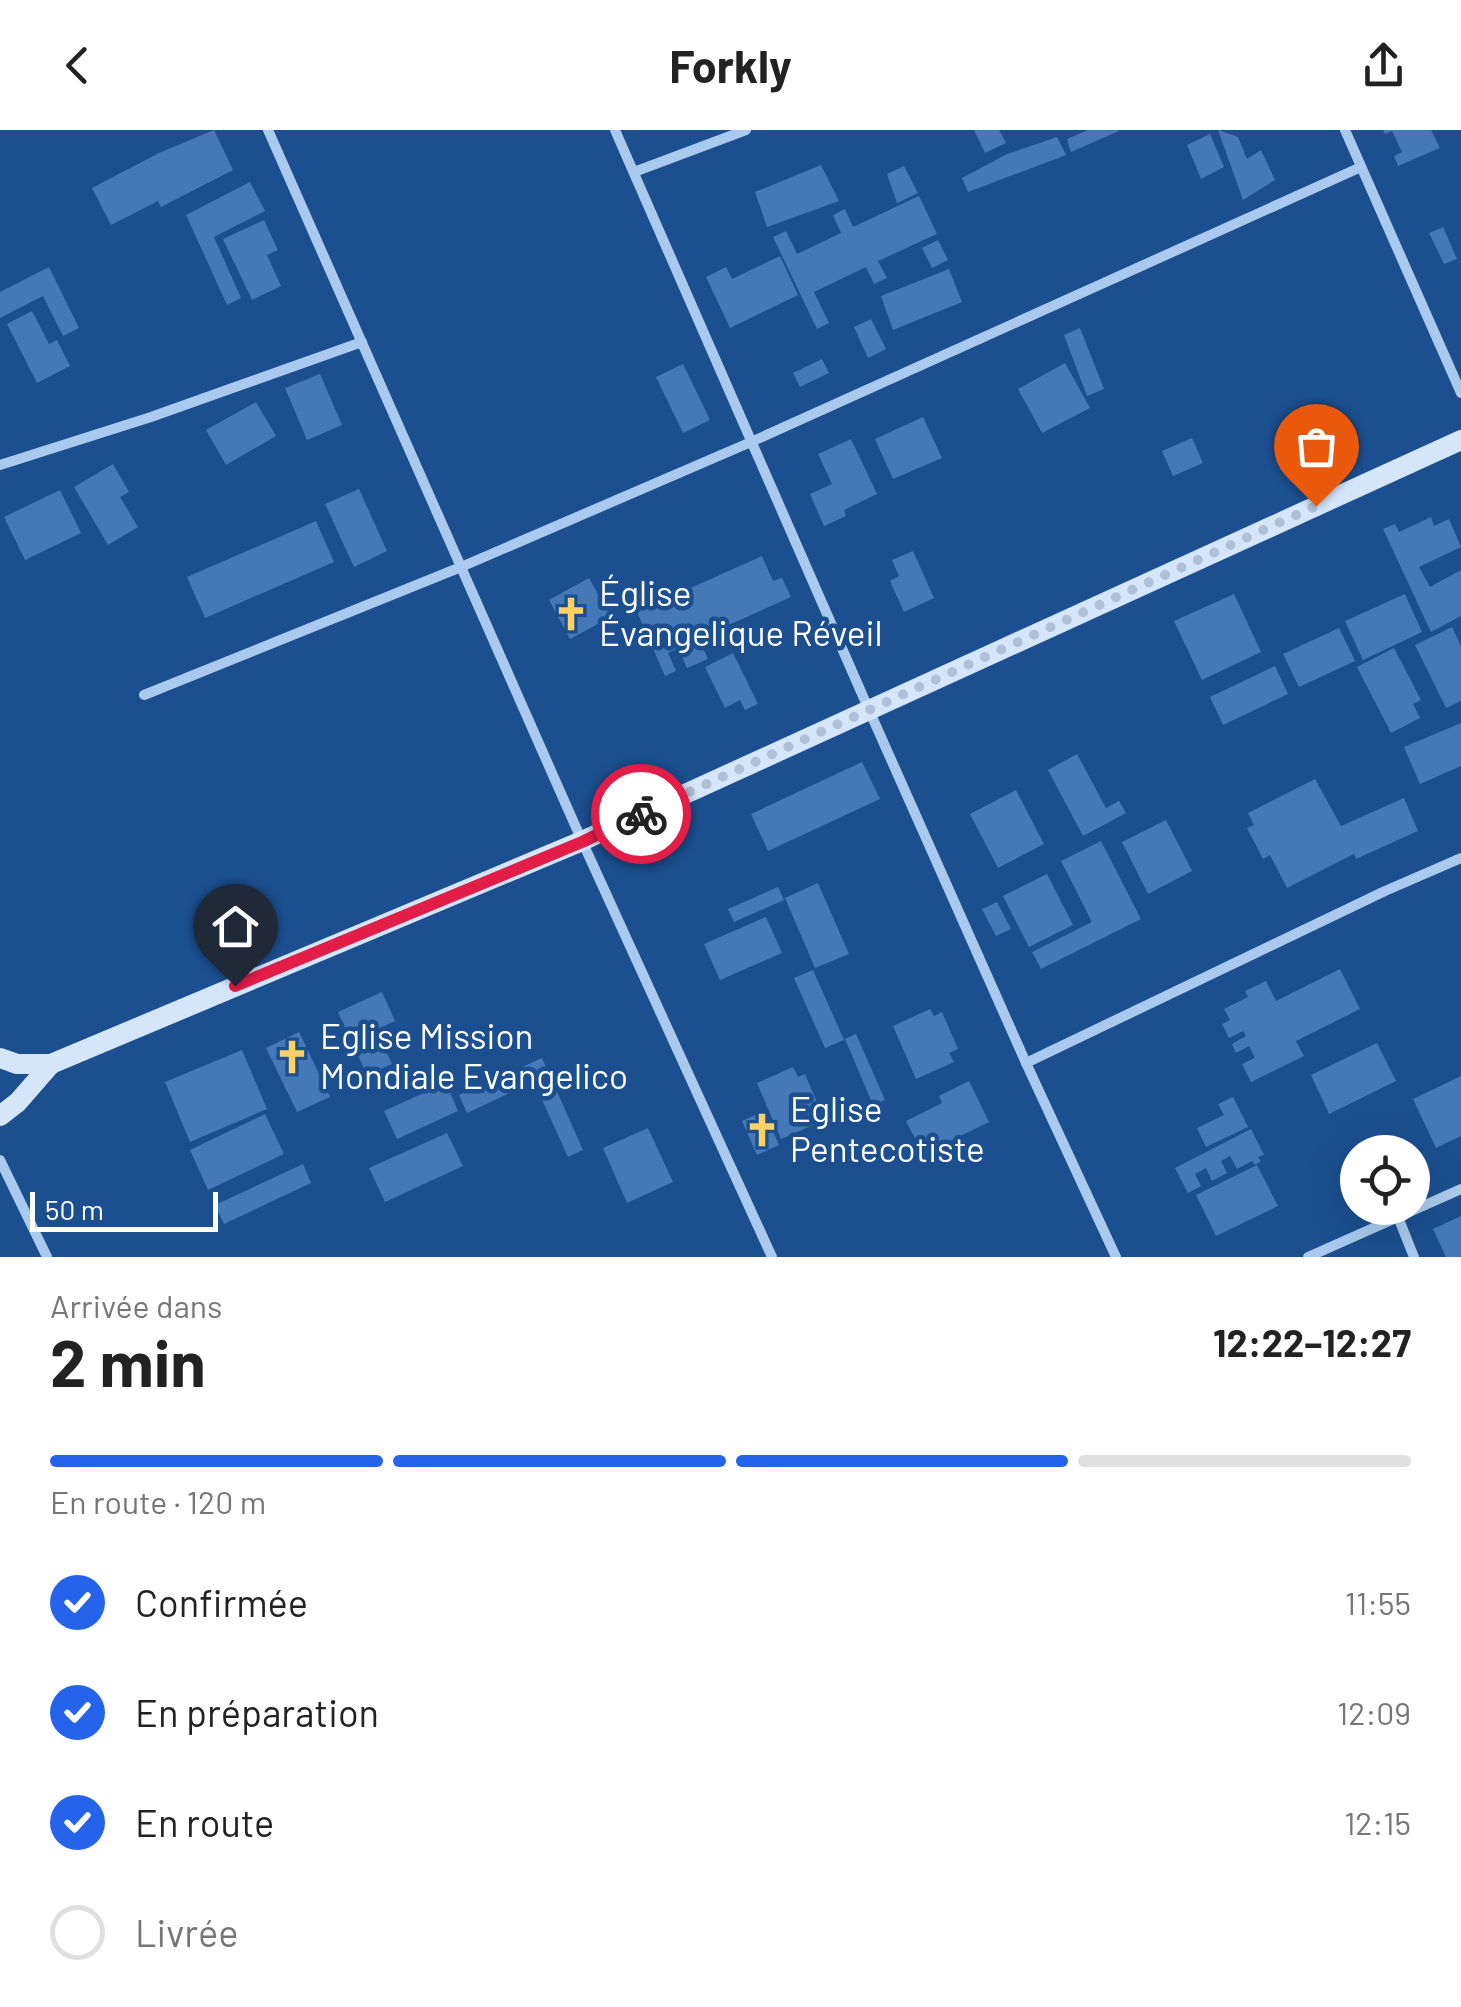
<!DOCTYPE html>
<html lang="fr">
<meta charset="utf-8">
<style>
body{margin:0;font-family:Barlow,sans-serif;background:#f2f2f2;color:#222;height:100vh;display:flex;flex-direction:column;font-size:38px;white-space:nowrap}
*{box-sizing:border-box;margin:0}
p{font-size:32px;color:#767676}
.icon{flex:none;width:55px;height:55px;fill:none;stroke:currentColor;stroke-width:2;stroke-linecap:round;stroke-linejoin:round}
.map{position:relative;height:1127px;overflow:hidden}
.sheet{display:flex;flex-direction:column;background:#fff;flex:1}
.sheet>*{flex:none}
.buttons{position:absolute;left:1340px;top:1005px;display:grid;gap:20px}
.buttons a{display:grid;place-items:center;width:90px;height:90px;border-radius:50%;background:#fff;box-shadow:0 10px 40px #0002;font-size:50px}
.scale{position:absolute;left:30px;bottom:25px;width:188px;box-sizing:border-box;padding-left:10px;border:5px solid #fff;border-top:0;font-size:28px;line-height:35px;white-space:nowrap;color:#fff;-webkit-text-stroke:8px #1b4f8f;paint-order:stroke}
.pin{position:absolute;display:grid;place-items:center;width:85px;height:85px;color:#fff;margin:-102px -42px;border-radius:50% 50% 50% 0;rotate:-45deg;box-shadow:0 0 10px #0007}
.pin .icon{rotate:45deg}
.courier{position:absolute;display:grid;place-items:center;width:100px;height:100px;margin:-50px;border:8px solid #e11d48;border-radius:50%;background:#fff;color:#222;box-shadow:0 2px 12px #0007}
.summary em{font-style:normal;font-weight:700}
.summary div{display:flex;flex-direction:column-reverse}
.summary{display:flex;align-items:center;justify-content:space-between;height:170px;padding:0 50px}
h1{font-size:65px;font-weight:700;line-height:75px}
.bar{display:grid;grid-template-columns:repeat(4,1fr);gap:15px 10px;align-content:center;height:120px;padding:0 50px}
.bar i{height:12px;border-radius:8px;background:#e0e0e0}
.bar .selected{background:#2563eb}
.bar p{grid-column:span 4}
ol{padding:0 50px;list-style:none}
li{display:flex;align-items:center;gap:30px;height:110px}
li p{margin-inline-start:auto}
li .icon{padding:10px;border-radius:50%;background:#2563eb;color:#fff;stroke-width:4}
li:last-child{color:#767676}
li i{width:55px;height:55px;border:5px solid #e0e0e0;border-radius:50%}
header{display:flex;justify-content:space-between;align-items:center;height:130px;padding:0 50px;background:#fff;font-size:45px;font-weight:700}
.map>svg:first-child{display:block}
.building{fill:#4478b7}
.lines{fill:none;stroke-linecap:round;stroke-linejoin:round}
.street{stroke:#a9c9ee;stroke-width:10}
.secondary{stroke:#d6e6fa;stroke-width:20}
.done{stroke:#afc1d8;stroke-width:10;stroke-dasharray:0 18}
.route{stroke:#e11d48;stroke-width:12}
.labels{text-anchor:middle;stroke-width:9;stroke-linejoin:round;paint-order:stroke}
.poi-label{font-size:35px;fill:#fff;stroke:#1b4f8f;text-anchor:start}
</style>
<header><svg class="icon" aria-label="back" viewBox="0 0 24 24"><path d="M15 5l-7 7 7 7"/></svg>Forkly<svg class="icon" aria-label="share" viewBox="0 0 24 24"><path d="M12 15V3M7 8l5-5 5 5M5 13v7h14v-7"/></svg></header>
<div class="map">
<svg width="1461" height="1127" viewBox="0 0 1461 1127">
<rect width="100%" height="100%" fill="#1b4f8f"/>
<g class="building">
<path d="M214,0L233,40L161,77L158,71L111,95L92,58L159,23Z"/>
<path d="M974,0H999L1006,13L985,23Z"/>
<path d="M1088,0H1119V1L1071,22L1067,9Z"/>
<path d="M1218,0L1238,7L1247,29L1261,20L1275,50L1243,70Z"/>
<path d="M1383,0H1431L1440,18L1398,36L1394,26L1402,22L1392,1L1385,4Z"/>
<path d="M1210,4L1224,37L1201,49L1187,15Z"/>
<path d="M1057,7L1066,25L968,62L962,48L1007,24Z"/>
<path d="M821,35L839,71L767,97L755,62Z"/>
<path d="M904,36L918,63L897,73L887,44Z"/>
<path d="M250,52L265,81L214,107L241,168L227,175L186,85Z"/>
<path d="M919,66L937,104L878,131L887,148L874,154L866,137L814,162L829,193L817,199L773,107L786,101L797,124L841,103L833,85L845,79L853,97Z"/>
<path d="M264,90L278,120L267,125L281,156L252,170L223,109Z"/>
<path d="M1443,97L1457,129L1444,134L1429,103Z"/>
<path d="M938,110L948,130L932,138L922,118Z"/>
<path d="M780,126L798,165L730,198L706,147L726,137L732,149Z"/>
<path d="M49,137L79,198L63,206L43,166L0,188V162Z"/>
<path d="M949,139L962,172L893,200L881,166Z"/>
<path d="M32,181L49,214L57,210L70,236L37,253L7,194Z"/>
<path d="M871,189L886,219L868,228L854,197Z"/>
<path d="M1080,198L1104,259L1087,266L1064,205Z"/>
<path d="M822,229L829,243L800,257L793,243Z"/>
<path d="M1065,233L1090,278L1042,303L1018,259Z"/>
<path d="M683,234L710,290L683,303L656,247Z"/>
<path d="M320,244L342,295L307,310L285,258Z"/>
<path d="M256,272L276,306L226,335L206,300Z"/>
<path d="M923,287L942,328L893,349L875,309Z"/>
<path d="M1192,308L1203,333L1173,346L1162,321Z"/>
<path d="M851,309L877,364L844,380L846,386L824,396L810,364L832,354L818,324Z"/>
<path d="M113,334L129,362L120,367L138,397L108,415L74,357Z"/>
<path d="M359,359L387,421L354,437L325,374Z"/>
<path d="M60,360L81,403L25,430L4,387Z"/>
<path d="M1431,387L1434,396L1449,389L1461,417L1419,437L1430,457L1461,440V486L1431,502L1383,399L1395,394L1399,402Z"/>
<path d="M316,391L334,432L205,488L187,447Z"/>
<path d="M913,421L934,468L904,482L890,451L899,446L892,430Z"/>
<path d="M762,426L773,451L782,448L791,467L722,498L729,512L715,518L709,504L699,509L708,529L687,538L678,518L668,523L676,541L665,546L637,482Z"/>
<path d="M589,448L611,487L570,509L549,470Z"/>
<path d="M1234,464L1261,522L1202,550L1174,491Z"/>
<path d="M1405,464L1422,502L1363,530L1345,491Z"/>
<path d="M1452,497L1461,516V571L1446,578L1415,515Z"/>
<path d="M1339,498L1355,531L1299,557L1283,524Z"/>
<path d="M1394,518L1421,570L1413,574L1420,588L1391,603L1357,537Z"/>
<path d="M733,523L758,574L745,580L740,570L725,578L705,537Z"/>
<path d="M1275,536L1288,564L1223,595L1210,567Z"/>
<path d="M1461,593V636L1420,654L1404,617Z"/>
<path d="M1077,624L1106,678L1119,671L1126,683L1083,706L1048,640Z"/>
<path d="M862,632L880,669L768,721L751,684Z"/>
<path d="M1315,649L1341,696L1404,668L1418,701L1356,729L1354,724L1287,758L1270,725L1263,729L1247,698L1254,695L1248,683Z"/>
<path d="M1016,660L1044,714L998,738L970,684Z"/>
<path d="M1166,690L1192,741L1148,764L1122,712Z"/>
<path d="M1101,711L1141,789L1041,839L1032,822L1092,792L1061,731Z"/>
<path d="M1047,744L1073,795L1029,817L1003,766Z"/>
<path d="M818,753L849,824L815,838L785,768Z"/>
<path d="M778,757L784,770L734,792L728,779Z"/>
<path d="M997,772L1011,799L996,806L982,779Z"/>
<path d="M766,787L782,823L720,850L704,814Z"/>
<path d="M1340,839L1360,879L1296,911L1304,926L1251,952L1242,934L1255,928L1249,916L1236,923L1232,914L1246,906L1243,901L1229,908L1222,894L1230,890L1224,879L1248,867L1245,861L1266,851L1276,871Z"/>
<path d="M813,840L844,910L825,918L794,848Z"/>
<path d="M382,862L395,891L376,900L392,934L367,945L338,882Z"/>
<path d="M930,879L934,886L942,882L958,919L949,923L954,932L916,949L893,896Z"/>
<path d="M299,902L330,967L297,982L266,918Z"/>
<path d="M856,904L885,970L873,975L845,909Z"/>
<path d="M1377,913L1396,951L1329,984L1311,945Z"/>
<path d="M242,920L267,979L190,1012L165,952Z"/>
<path d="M542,928L583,1020L568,1027L534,952L467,983L459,965Z"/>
<path d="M793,937L798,947L805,944L820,979L813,982L818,993L781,1009L757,953Z"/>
<path d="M1461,946V1006L1436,1018L1413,969Z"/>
<path d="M969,951L989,992L923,1024L906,991L942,973L939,966Z"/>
<path d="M446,953L458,981L397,1009L384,981Z"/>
<path d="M1233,967L1248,997L1206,1017L1197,998L1224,985L1218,974Z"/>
<path d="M764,981L779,1015L757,1025L742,991Z"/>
<path d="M265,984L284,1024L208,1060L190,1020Z"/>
<path d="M648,998L673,1052L627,1073L603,1018Z"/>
<path d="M1251,999L1264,1025L1258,1027L1261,1031L1255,1035L1252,1031L1237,1039L1230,1026L1221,1031L1227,1043L1212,1051L1206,1038L1195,1044L1201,1056L1188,1063L1175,1038Z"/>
<path d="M447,1003L463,1036L385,1072L369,1038Z"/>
<path d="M303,1034L311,1053L224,1094L215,1075Z"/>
<path d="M1257,1035L1278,1076L1216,1106L1196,1065Z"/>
<path d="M1461,1086V1127H1446L1433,1099Z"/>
</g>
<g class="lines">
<g class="street">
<path d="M268,0L582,711L772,1127"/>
<path d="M615,0L869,580L1026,933L1116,1127"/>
<path d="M1345,0L1461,263"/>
<path d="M634,42L746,0"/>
<path d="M0,335L151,287L362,212"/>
<path d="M144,565L461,437L751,312L1361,37"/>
<path d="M1026,933L1385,761L1461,728"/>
<path d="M0,1030L47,1127"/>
<path d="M1398,1087L1414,1127"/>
<path d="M1308,1127L1461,1059"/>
</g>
<g class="secondary">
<path d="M0,928L17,934H51L582,711L1461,310"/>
<path d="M0,986L18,972L51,934"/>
</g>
</g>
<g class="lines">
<path class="done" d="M641,684L1316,376"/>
<path class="route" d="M235,856L582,712L641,684"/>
</g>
<defs>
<g id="church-bare" transform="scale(2.7)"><path d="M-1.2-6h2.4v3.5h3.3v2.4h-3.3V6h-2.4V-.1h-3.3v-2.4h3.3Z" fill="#ffd166" stroke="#1b4f8f" stroke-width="2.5" paint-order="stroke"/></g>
</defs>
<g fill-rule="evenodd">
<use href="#church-bare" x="571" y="484"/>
<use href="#church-bare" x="292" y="927"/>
<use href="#church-bare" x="762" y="1000"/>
</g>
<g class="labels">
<g class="poi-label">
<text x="599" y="476">Église<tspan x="599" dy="40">Évangelique Réveil</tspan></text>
<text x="320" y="919">Eglise Mission<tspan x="320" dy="40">Mondiale Evangelico</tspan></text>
<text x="790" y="992">Eglise<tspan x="790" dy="40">Pentecotiste</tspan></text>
</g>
</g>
</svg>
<div class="buttons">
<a><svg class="icon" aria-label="locate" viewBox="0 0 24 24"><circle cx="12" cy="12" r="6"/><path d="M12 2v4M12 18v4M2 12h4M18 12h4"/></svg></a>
</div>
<div class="scale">50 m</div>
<div class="pin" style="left:1316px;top:376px;background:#ea580c"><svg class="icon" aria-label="bag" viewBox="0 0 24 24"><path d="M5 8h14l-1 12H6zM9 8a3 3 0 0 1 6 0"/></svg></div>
<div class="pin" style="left:235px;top:856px;background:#1f2937"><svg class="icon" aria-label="home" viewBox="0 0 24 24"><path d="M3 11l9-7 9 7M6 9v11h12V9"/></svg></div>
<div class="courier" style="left:641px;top:684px"><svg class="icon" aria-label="bike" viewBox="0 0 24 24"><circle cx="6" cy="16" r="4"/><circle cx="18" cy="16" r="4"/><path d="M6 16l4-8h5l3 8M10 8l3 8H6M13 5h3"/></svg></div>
</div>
<section class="sheet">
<div class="summary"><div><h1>2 min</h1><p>Arrivée dans</p></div><em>12:22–12:27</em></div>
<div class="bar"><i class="selected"></i><i class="selected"></i><i class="selected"></i><i></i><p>En route · 120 m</p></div>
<ol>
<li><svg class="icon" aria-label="check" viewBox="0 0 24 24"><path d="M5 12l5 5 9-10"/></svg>Confirmée<p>11:55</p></li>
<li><svg class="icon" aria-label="check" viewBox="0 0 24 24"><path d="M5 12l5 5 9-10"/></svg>En préparation<p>12:09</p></li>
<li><svg class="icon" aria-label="check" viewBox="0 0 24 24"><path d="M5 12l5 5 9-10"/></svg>En route<p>12:15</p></li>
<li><i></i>Livrée</li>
</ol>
</section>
